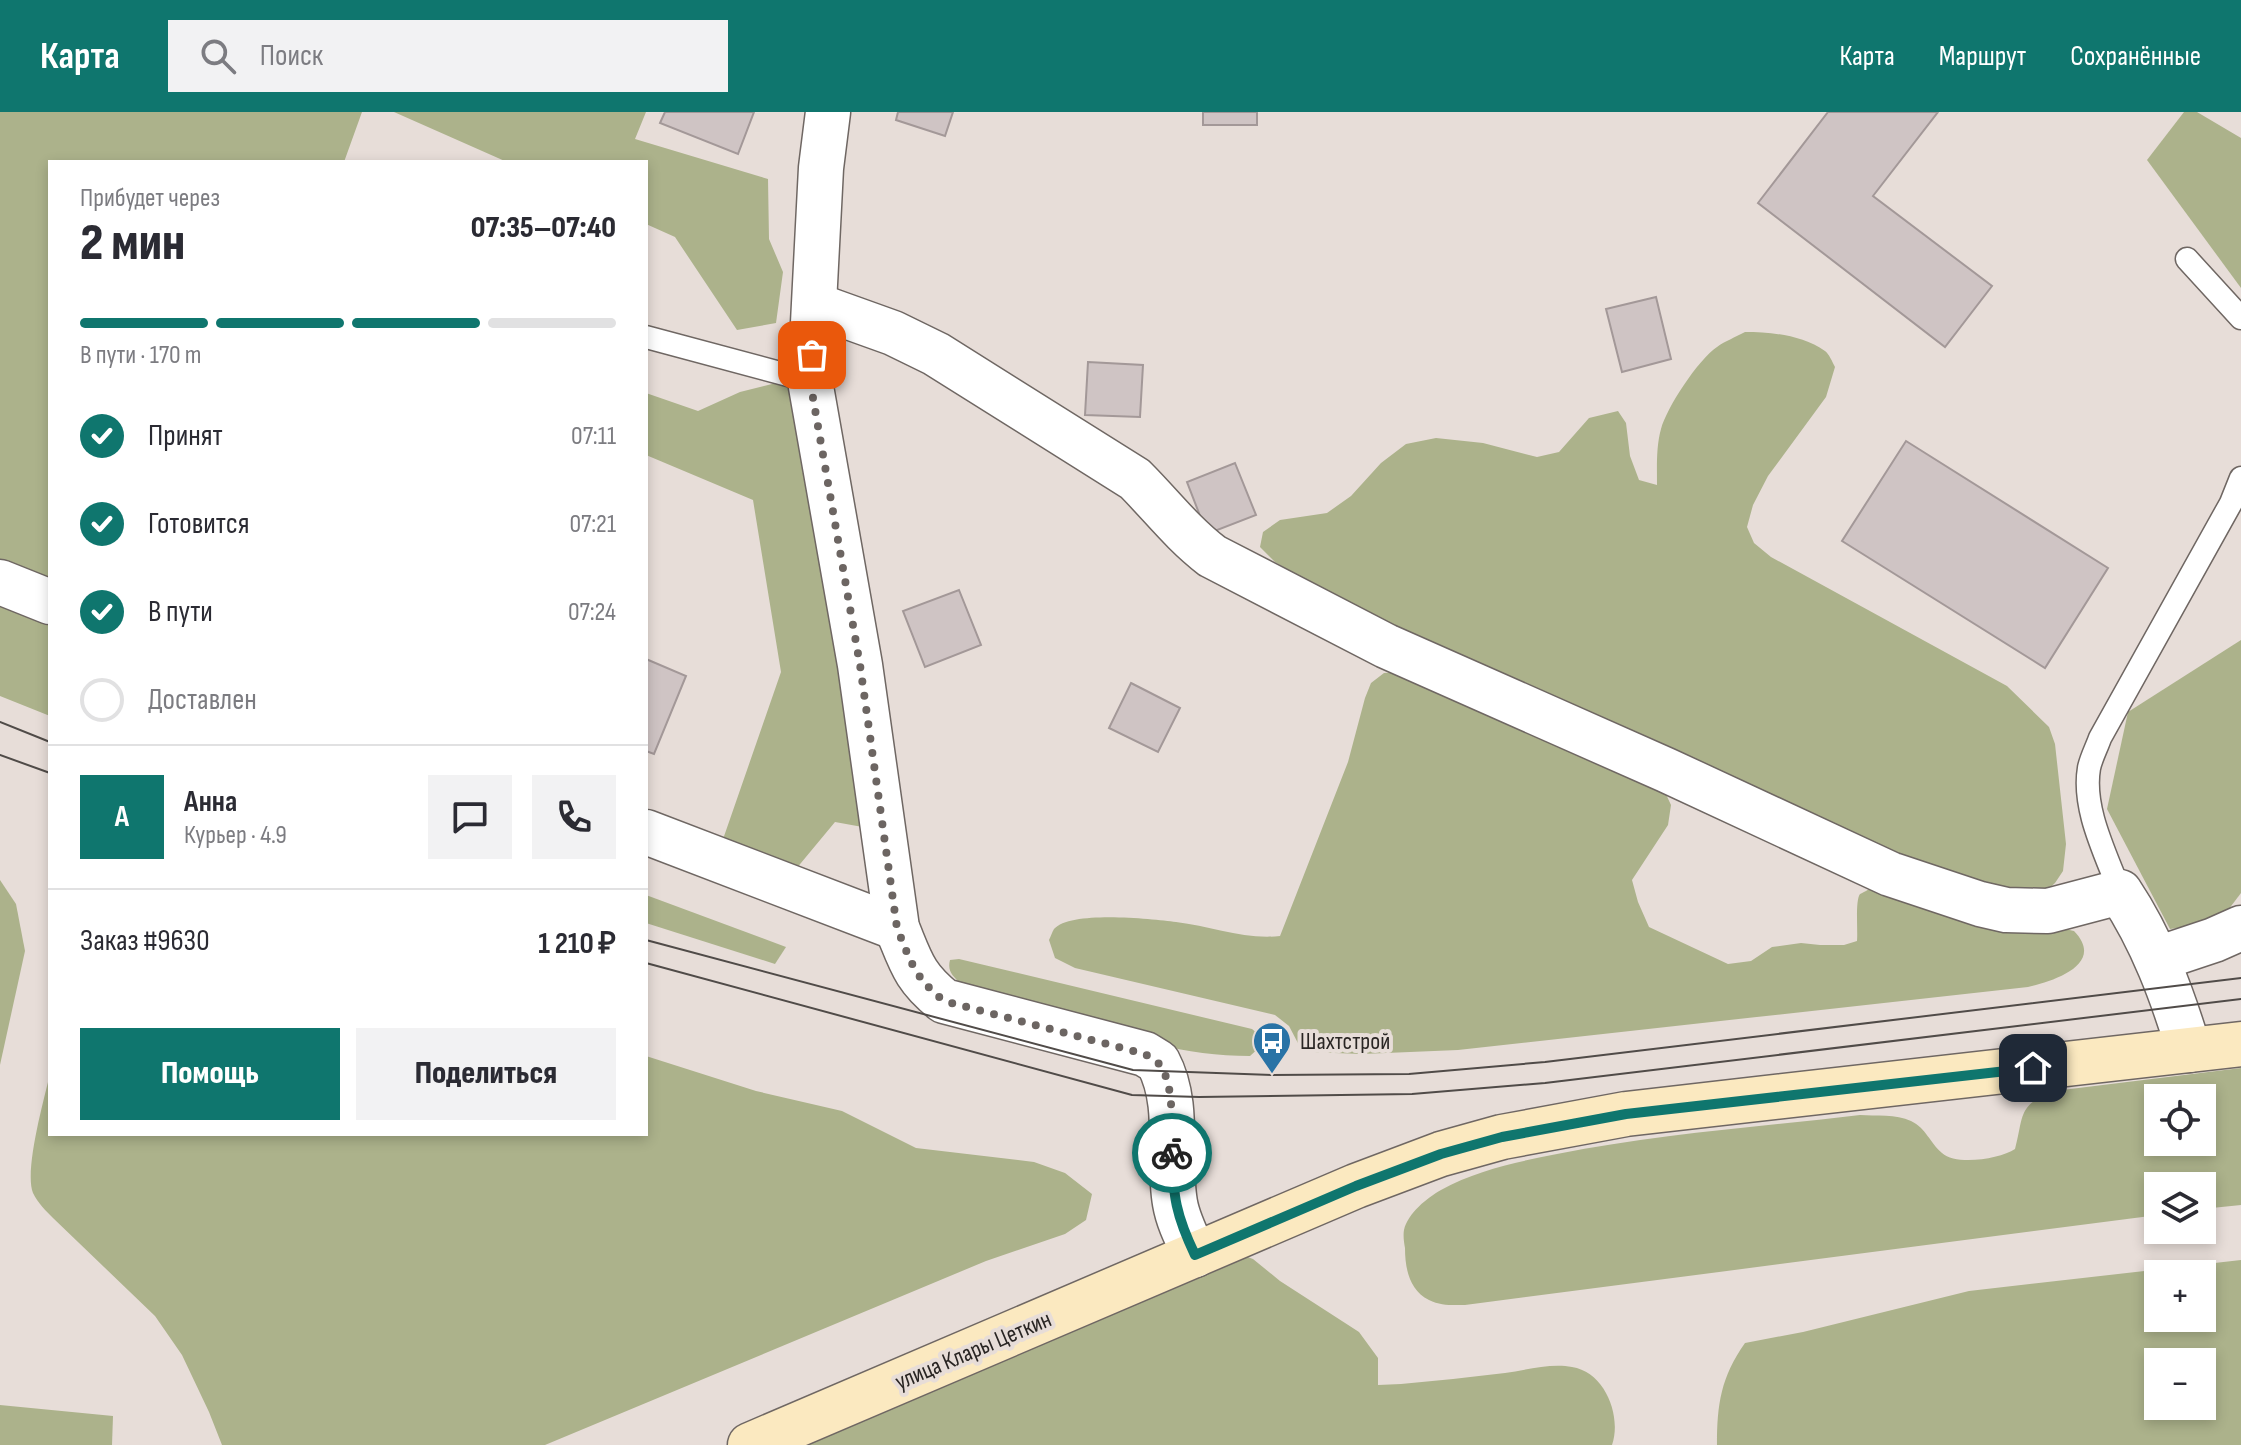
<!DOCTYPE html>
<html lang="ru">
<meta charset="utf-8">
<style>
body{margin:0;font-family:"Sofia Sans Condensed",sans-serif;background:#f2f2f3;color:#2b2b33;height:100vh;display:flex;flex-direction:column;font-size:30px;white-space:nowrap}
*{box-sizing:border-box;margin:0}
p{font-size:26px;color:#7c7c81}
.icon{flex:none;width:44px;height:44px;fill:none;stroke:currentColor;stroke-width:2;stroke-linecap:round;stroke-linejoin:round}
.map{position:relative;flex:1;overflow:hidden}
.drawer{position:absolute;left:48px;top:48px;width:600px;height:976px;display:flex;flex-direction:column;background:#fff;border-radius:0px;box-shadow:0 4px 12px #0003}
.drawer>*{flex:none}
.controls{position:absolute;left:2144px;top:972px;display:grid;gap:16px}
.controls a{display:grid;place-items:center;width:72px;height:72px;border-radius:0px;background:#fff;box-shadow:0 4px 12px #0003;font-size:40px}
.pin{position:absolute;display:grid;place-items:center;width:68px;height:68px;color:#fff;margin:-34px;border-radius:16px;box-shadow:0 4px 12px #0006}
.courier{position:absolute;display:grid;place-items:center;width:80px;height:80px;margin:-40px;border:6px solid #0f766e;border-radius:50%;background:#fff;color:#222;box-shadow:0 2px 10px #0007}
.headline em{font-style:normal;font-weight:800}
.headline div{display:flex;flex-direction:column-reverse}
.headline{display:flex;align-items:center;justify-content:space-between;height:136px;padding:0 32px}
h1{font-size:52px;font-weight:800;line-height:60px}
.bar{display:grid;grid-template-columns:repeat(4,1fr);gap:12px 8px;align-content:center;height:96px;padding:0 32px}
.bar i{height:10px;border-radius:6px;background:#e1e1e2}
.bar .on{background:#0f766e}
.bar p{grid-column:span 4}
.line{display:flex;align-items:center;gap:20px;padding:0 32px;border-top:2px solid #e1e1e2}
.line div{flex:1}
.round{display:grid;place-items:center;flex:none;width:84px;height:84px;border-radius:0px;background:#f2f2f3}
ol{padding:0 32px;list-style:none}
li{display:flex;align-items:center;gap:24px;height:88px}
li p{margin-inline-start:auto}
li .icon{padding:8px;border-radius:50%;background:#0f766e;color:#fff;stroke-width:4}
li:last-child{color:#7c7c81}
li i{width:44px;height:44px;border:4px solid #e1e1e2;border-radius:50%}
.primary-button{display:flex;gap:16px;margin-top:auto;padding:16px 32px}
.primary-button a{flex:1;height:92px;border-radius:0px;background:#0f766e;color:#fff;font-size:32px;font-weight:800;line-height:92px;text-align:center}
.primary-button a+a{background:#f2f2f3;color:#2b2b33}
header{display:flex;align-items:center;gap:48px;box-sizing:border-box;height:112px;padding:0 40px;background:#0f766e;color:#fff}
header strong{font-size:38px}
nav{display:flex;gap:44px;margin-inline-start:auto;font-size:28px}
.search{width:560px;height:72px;background:#f2f2f3;display:flex;align-items:center;gap:20px;box-sizing:border-box;padding:0 28px;border-radius:0px;color:#7c7c81;font-size:30px}
.map>svg:first-child{display:block}
.green{fill:#acb28b;fill-rule:evenodd}
.building{fill:#cfc4c4;stroke:#a39898;stroke-width:2}
.lines{fill:none;stroke-linecap:round;stroke-linejoin:round}
.lane-casing{stroke:#6f6763;stroke-width:25}
.street-casing{stroke:#6f6763;stroke-width:47}
.secondary-casing{stroke:#6f6763;stroke-width:47}
.lane{stroke:#fff;stroke-width:22}
.street{stroke:#fff;stroke-width:44}
.secondary{stroke:#fbe9c0;stroke-width:44}
.tram{stroke:#504b48;stroke-width:2}
.done{stroke:#6c6562;stroke-width:8;stroke-dasharray:0 14.4}
.route{stroke:#0f766e;stroke-width:10}
.labels{text-anchor:middle;stroke-width:8;stroke-linejoin:round;paint-order:stroke}
.poi-label{font-size:24px;fill:#292523;stroke:#e7ddd8;text-anchor:start}
.street-label{font-size:24px;fill:#292523;stroke:#e7ddd8}
</style>
<header>
<strong>Карта</strong>
<div class="search"><svg class="icon" aria-label="search" viewBox="0 0 24 24"><circle cx="10" cy="10" r="6"/><path d="M15 15l6 6"/></svg>Поиск</div>
<nav><a>Карта</a><a>Маршрут</a><a>Сохранённые</a></nav>
</header>
<div class="map">
<svg width="2241" height="1333" viewBox="0 0 2241 1333">
<rect width="100%" height="100%" fill="#e7ddd8"/>
<g class="green">
<path d="M0,0H362L344,50H50V604L0,584Z"/>
<path d="M394,0H646L635,27L768,67L769,127L783,160L776,211L737,218L675,125L646,112V50H507Z"/>
<path d="M2184,0H2197L2241,26V176L2147,48Z"/>
<path d="M1745,220C1771,220 1802,223 1825,239C1829,242 1832,249 1835,255L1826,285L1768,364L1753,393L1747,415L1754,431L1771,445L2007,574L2049,615L2055,632L2066,732L2063,759L2055,771L2044,781L2002,783L1872,733L1451,541L1310,471L1275,450L1260,435L1263,420L1280,408L1327,401L1351,384L1381,351L1406,332L1436,326L1483,331L1537,345L1559,340L1589,306L1618,299L1626,311L1630,344L1639,368L1657,373C1657,355 1656,335 1661,317C1667,295 1698,248 1717,235C1725,229 1736,225 1745,220Z"/>
<path d="M788,268L802,356L868,716L835,710L791,763L721,733L781,560L753,388L646,343V281L698,299L740,280Z"/>
<path d="M2241,528V781L2219,810L2170,817L2107,697L2128,600Z"/>
<path d="M1401,560L1664,678L1671,693L1668,713L1632,768L1638,790L1649,815L1728,852L1751,849L1772,835L1801,831L1820,833H1844L1857,829C1858,818 1855,789 1860,782C1861,782 1871,776 1872,775L2074,819C2106,852 2054,869 2028,875L1458,938L1362,942L1307,940L1300,935L1289,914L1275,903L1075,856L1055,846L1049,828C1051,824 1052,820 1054,817C1071,798 1152,807 1176,810C1211,814 1245,828 1280,824L1348,650L1365,586L1371,571L1384,561Z"/>
<path d="M0,768L16,792L25,839L0,953Z"/>
<path d="M646,783L786,835L775,852L646,811Z"/>
<path d="M959,847L1252,917L1258,922L1261,934L1250,944C1218,944 1187,940 1156,932L961,872C953,864 947,859 950,848Z"/>
<path d="M646,944L756,979L842,999L916,1036L1034,1050L1065,1061L1092,1082L1086,1108L1065,1122L986,1149L545,1333H222L209,1300L182,1243L155,1204L53,1106C46,1099 38,1091 33,1081C24,1059 44,987 50,962V1022H646Z"/>
<path d="M2241,956V1093L2202,1097V1074H2158V1103L1465,1193C1452,1193 1441,1194 1429,1188C1409,1178 1405,1156 1405,1136C1404,1131 1403,1123 1404,1118C1408,1101 1427,1086 1441,1078C1477,1058 1517,1050 1557,1042C1657,1022 1759,1015 1860,1003C1876,1004 1896,1002 1911,1009C1926,1016 1930,1031 1942,1041C1956,1054 2000,1047 2015,1037C2024,1004 2017,993 2054,979ZM2158,986H2202V1030H2158Z"/>
<path d="M1234,1140L1253,1147L1280,1169L1359,1220L1378,1246V1273L1401,1272C1436,1269 1470,1265 1505,1261C1526,1258 1551,1251 1572,1255C1605,1260 1622,1304 1612,1333H786Z"/>
<path d="M2241,1148V1333H1717C1717,1292 1721,1265 1745,1231L1803,1220L1969,1179ZM2158,1162H2202V1206H2158ZM2158,1250H2202V1294H2158Z"/>
<path d="M0,1293L113,1304L112,1333H0Z"/>
</g>
<g class="building">
<path d="M665,0H754L738,42L660,11Z"/>
<path d="M898,0H953L945,24L896,8Z"/>
<rect x="1203" y="0" width="54" height="13"/>
<path d="M1828,0H1938L1873,84L1992,174L1945,235L1758,91Z"/>
<path d="M1656,185L1671,247L1622,260L1606,197Z"/>
<path d="M1088,250L1143,253L1140,305L1085,303Z"/>
<path d="M1906,329L2108,456L2045,556L1842,429Z"/>
<path d="M1235,351L1256,403L1207,422L1187,370Z"/>
<path d="M959,478L981,533L925,555L903,499Z"/>
<path d="M646,547L686,564L654,642L646,639Z"/>
<path d="M1131,571L1180,596L1158,640L1109,616Z"/>
</g>
<g class="lines">
<g class="lane-casing">
<g id="lane">
<path d="M2187,147L2241,206"/>
<path d="M646,225L810,269"/>
<path d="M2120,780C2106,742 2082,697 2089,656C2091,646 2097,635 2100,626L2231,391L2241,366"/>
</g>
</g>
<g class="street-casing">
<g id="street">
<path d="M828,0L821,56L810,269L860,553L897,816C911,850 914,865 944,889L1145,942L1158,950C1181,993 1167,1045 1175,1091C1178,1109 1187,1126 1195,1143"/>
<path d="M815,193L893,221L936,242L1135,367C1161,393 1182,421 1212,444L1386,534L1666,658L1890,762L1980,792L2006,798L2048,799L2120,780C2152,828 2172,882 2189,938"/>
<path d="M0,470L50,490"/>
<path d="M646,720L897,816"/>
<path d="M2157,847L2214,828L2241,816"/>
</g>
</g>
<g class="secondary-casing">
<path id="secondary" d="M750,1333L1356,1074L1441,1042L1502,1025L1626,1002L2241,932"/>
</g>
<use href="#lane" class="lane"/>
<use href="#street" class="street"/>
<use href="#secondary" class="secondary"/>
<g class="tram">
<path d="M0,610L50,630"/>
<path d="M0,643L50,661"/>
<path d="M646,828L1133,958L1272,963L1409,962L1545,950L2241,866"/>
<path d="M646,851L1132,983L1199,985L1412,982L1545,971L2241,887"/>
</g>
</g>
<g class="lines">
<path class="done" d="M812,243L810,269L860,553L897,816C911,850 914,865 944,889L1145,942C1150,946 1156,948 1160,953C1175,974 1171,1016 1172,1041"/>
<path class="route" d="M1172,1041C1173,1085 1176,1103 1195,1143L1356,1074L1441,1042L1502,1025L1626,1002L2033,956"/>
</g>
<defs>
<g id="bus-pin" transform="scale(2)"><path d="M0 17L-7.5 6A9.5 9.5 0 1 1 7.5 6Z" fill="#2973a6" stroke="#e7ddd8"/><path d="M-5-6H5V4H4V6H2V4H-2V6H-4V4H-5ZM-3.5-4V0h7V-4ZM-3.5 1.2v1.5H-2V1.2ZM2 1.2v1.5H3.5V1.2Z" fill="#fff"/></g>
</defs>
<g fill-rule="evenodd">
<use href="#bus-pin" x="1272" y="929"/>
</g>
<g class="labels">
<g class="poi-label">
<text x="1300" y="937">Шахтстрой</text>
</g>
<g class="street-label">
<text transform="translate(973 1238) rotate(-23)" y="8">улица Клары Цеткин</text>
</g>
</g>
</svg>
<div class="controls">
<a><svg class="icon" aria-label="locate" viewBox="0 0 24 24"><circle cx="12" cy="12" r="6"/><path d="M12 2v4M12 18v4M2 12h4M18 12h4"/></svg></a>
<a><svg class="icon" aria-label="layers" viewBox="0 0 24 24"><path d="M12 4l9 5-9 5-9-5zM3 14l9 5 9-5"/></svg></a>
<a>+</a>
<a>−</a>
</div>
<div class="pin" style="left:812px;top:243px;background:#ea580c"><svg class="icon" aria-label="bag" viewBox="0 0 24 24"><path d="M5 8h14l-1 12H6zM9 8a3 3 0 0 1 6 0"/></svg></div>
<div class="pin" style="left:2033px;top:956px;background:#1f2937"><svg class="icon" aria-label="home" viewBox="0 0 24 24"><path d="M3 11l9-7 9 7M6 9v11h12V9"/></svg></div>
<div class="courier" style="left:1172px;top:1041px"><svg class="icon" aria-label="bike" viewBox="0 0 24 24"><circle cx="6" cy="16" r="4"/><circle cx="18" cy="16" r="4"/><path d="M6 16l4-8h5l3 8M10 8l3 8H6M13 5h3"/></svg></div>
<section class="drawer">
<div class="headline"><div><h1>2 мин</h1><p>Прибудет через</p></div><em>07:35–07:40</em></div>
<div class="bar"><i class="on"></i><i class="on"></i><i class="on"></i><i></i><p>В пути · 170 m</p></div>
<ol>
<li><svg class="icon" aria-label="check" viewBox="0 0 24 24"><path d="M5 12l5 5 9-10"/></svg>Принят<p>07:11</p></li>
<li><svg class="icon" aria-label="check" viewBox="0 0 24 24"><path d="M5 12l5 5 9-10"/></svg>Готовится<p>07:21</p></li>
<li><svg class="icon" aria-label="check" viewBox="0 0 24 24"><path d="M5 12l5 5 9-10"/></svg>В пути<p>07:24</p></li>
<li><i></i>Доставлен</li>
</ol>
<div class="line" style="height:144px"><b class="round" style="background:#0f766e;color:#fff">А</b><div><b>Анна</b><p>Курьер · 4.9</p></div><a class="round"><svg class="icon" aria-label="chat" viewBox="0 0 24 24"><path d="M4 5h16v11H9l-5 4z"/></svg></a><a class="round"><svg class="icon" aria-label="phone" viewBox="0 0 24 24"><path d="M5 4h4l2 5-3 2q2 4 5 5l2-3 5 2v4C11 20 4 13 5 4z"/></svg></a></div>
<div class="line" style="height:104px"><div>Заказ #9630</div><b>1 210 ₽</b></div>
<div class="primary-button"><a>Помощь</a><a>Поделиться</a></div>
</section>
</div>
